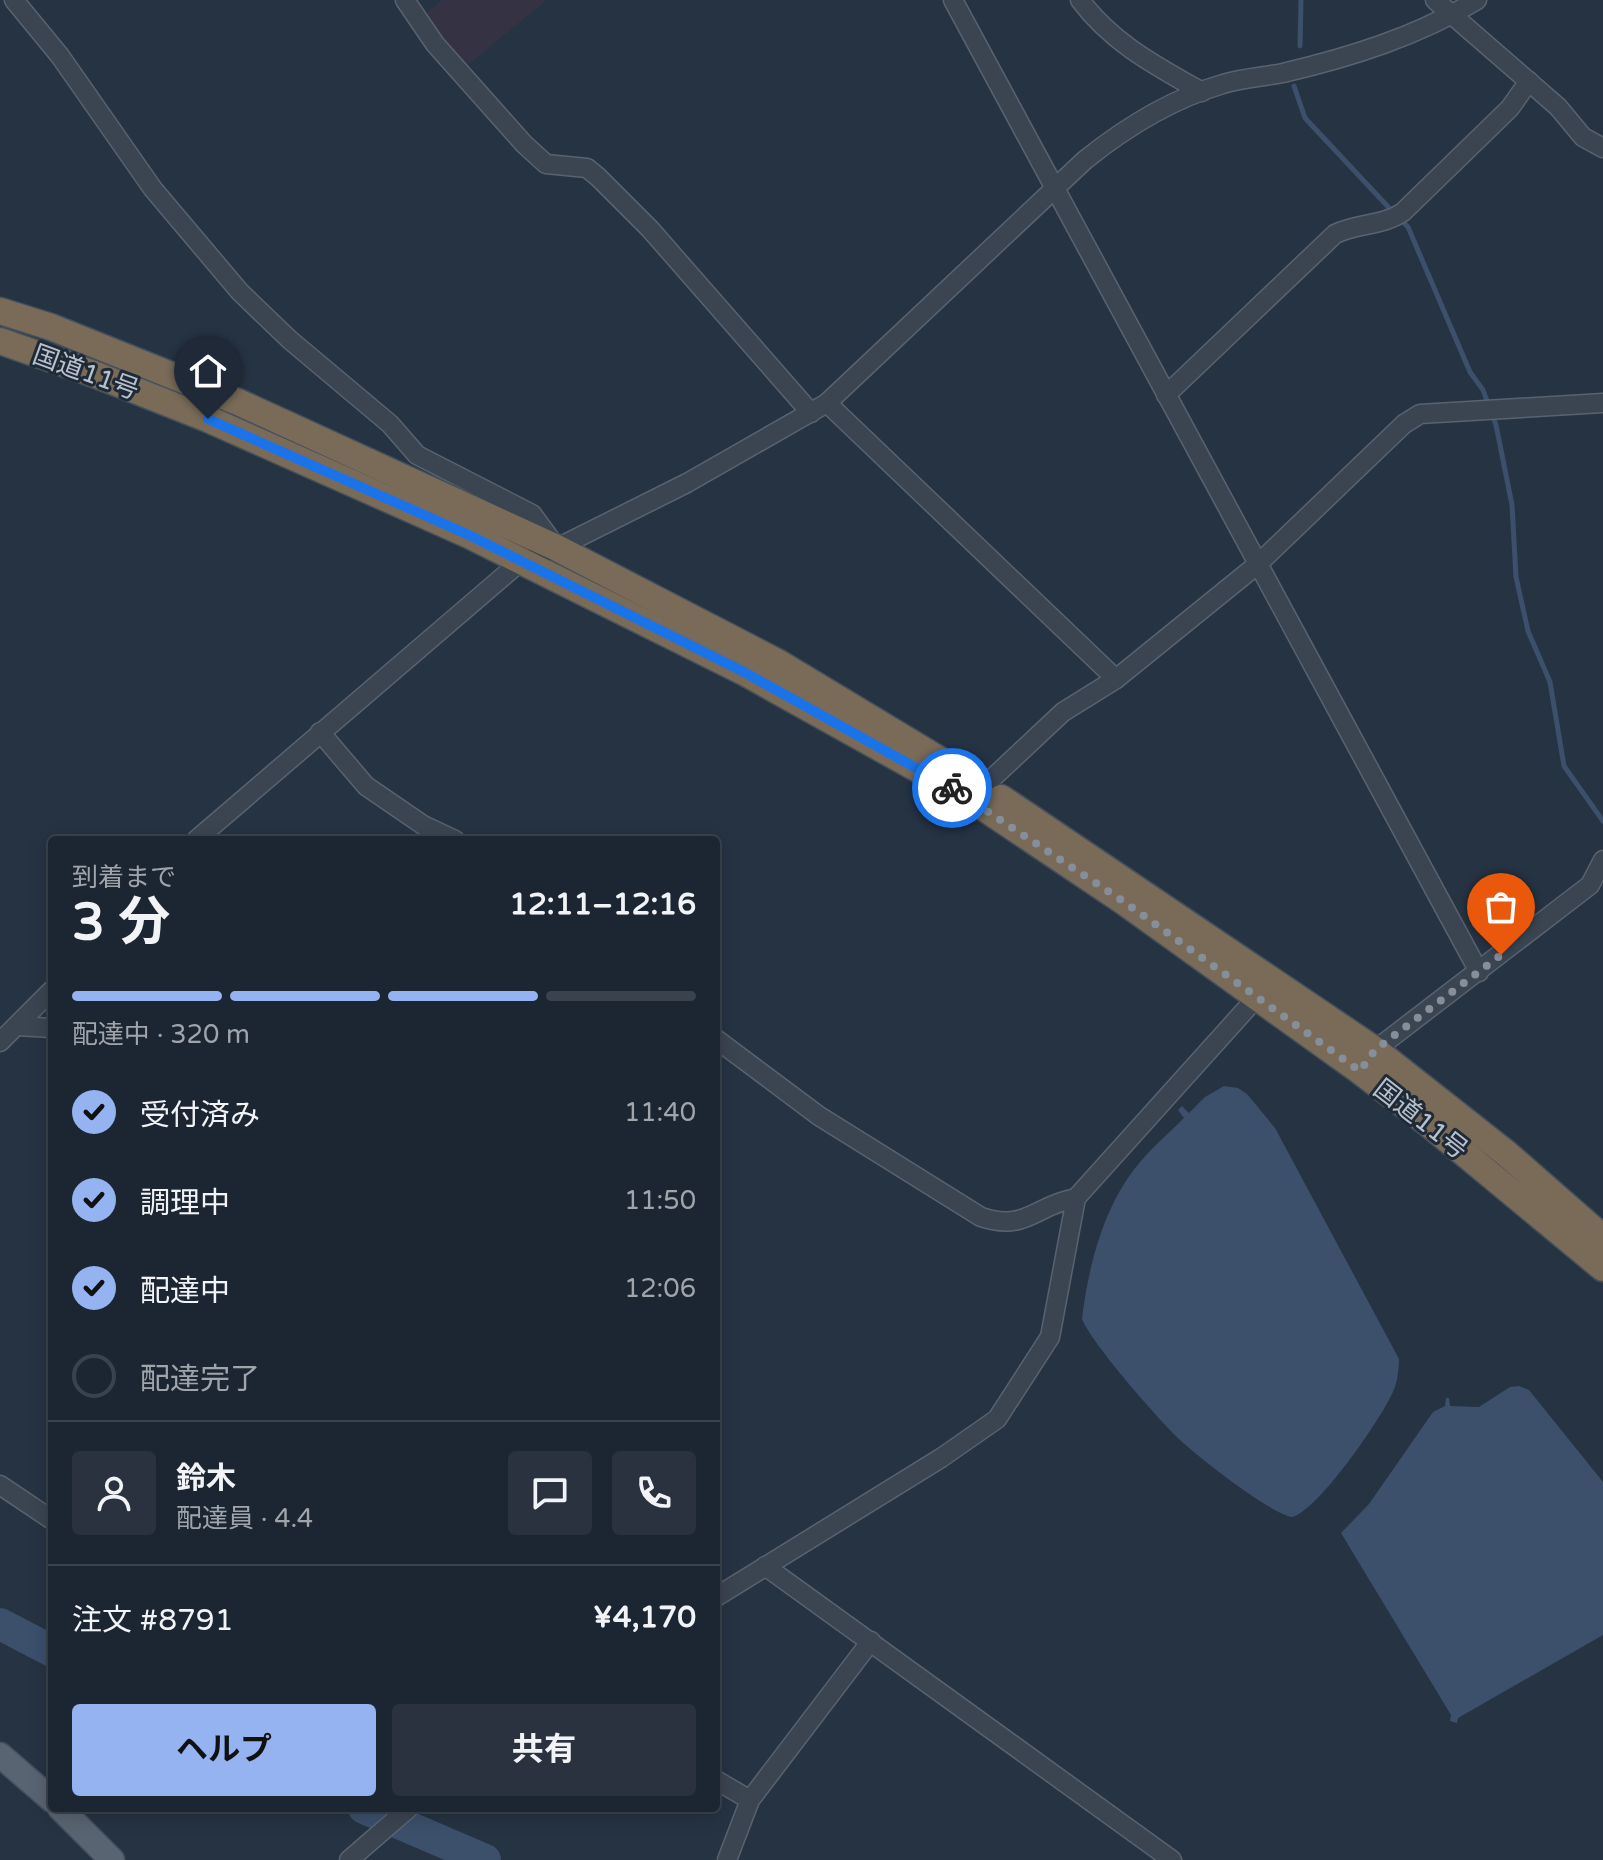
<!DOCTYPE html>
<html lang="ja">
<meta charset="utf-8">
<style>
body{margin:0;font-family:"Varela Round","Noto Sans JP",sans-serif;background:#29323e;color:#f1f3f6;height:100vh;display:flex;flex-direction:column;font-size:30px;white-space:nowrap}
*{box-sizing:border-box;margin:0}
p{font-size:26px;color:#a0a5ac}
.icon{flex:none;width:44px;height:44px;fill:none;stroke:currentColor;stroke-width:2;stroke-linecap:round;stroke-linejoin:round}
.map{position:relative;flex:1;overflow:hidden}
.sheet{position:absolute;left:48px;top:836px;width:672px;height:976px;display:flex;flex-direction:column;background:#1c2632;border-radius:8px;box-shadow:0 4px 20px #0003,0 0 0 2px #3a434d}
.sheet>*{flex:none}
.pin{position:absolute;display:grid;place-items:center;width:68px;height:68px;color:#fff;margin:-82px -34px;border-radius:50% 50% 50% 0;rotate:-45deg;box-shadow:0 0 8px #0007}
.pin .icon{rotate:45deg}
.courier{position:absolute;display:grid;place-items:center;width:80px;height:80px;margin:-40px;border:6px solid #1a73e8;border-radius:50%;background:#fff;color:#222;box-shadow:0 2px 10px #0007}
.summary em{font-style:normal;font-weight:700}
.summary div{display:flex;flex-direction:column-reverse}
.summary{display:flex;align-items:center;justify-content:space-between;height:136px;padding:0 24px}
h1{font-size:52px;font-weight:700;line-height:60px}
.bar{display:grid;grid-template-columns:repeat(4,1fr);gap:12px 8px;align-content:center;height:96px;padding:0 24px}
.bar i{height:10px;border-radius:6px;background:#3a434d}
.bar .current{background:#95b2f1}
.bar p{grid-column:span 4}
.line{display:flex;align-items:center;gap:20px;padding:0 24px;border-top:2px solid #3a434d}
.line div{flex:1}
.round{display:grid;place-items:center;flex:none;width:84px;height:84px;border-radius:8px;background:#29323e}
ol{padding:0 24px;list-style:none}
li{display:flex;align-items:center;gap:24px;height:88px}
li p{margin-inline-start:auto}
li .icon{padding:8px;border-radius:50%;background:#95b2f1;color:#111;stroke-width:4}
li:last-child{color:#a0a5ac}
li i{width:44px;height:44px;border:4px solid #3a434d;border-radius:50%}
.button{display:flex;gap:16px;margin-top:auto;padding:16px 24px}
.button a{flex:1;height:92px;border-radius:8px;background:#95b2f1;color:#111;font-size:32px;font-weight:700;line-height:92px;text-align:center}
.button a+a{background:#29323e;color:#f1f3f6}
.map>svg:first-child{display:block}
.medical{fill:#353343}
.water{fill:#3c506c}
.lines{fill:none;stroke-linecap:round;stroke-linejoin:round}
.stream{stroke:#3c506c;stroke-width:5}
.river{stroke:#3c506c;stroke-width:32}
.minor-casing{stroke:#596370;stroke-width:21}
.major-casing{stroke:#444e5c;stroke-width:27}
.highway-casing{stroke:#45505d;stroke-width:29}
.minor{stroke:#3b4552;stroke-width:18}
.major{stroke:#596472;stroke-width:24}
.highway{stroke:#796b58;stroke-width:26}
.done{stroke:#858f9c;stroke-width:8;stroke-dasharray:0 14.4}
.route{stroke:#1a73e8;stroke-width:10}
.labels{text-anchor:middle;stroke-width:6;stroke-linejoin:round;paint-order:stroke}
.street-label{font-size:26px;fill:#b8c0cc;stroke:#1f2a38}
</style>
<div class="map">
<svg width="1603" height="1860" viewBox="0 0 1603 1860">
<rect width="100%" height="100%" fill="#263343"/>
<path class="medical" d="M442,0H547L465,67L438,36L425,14Z"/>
<g class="water">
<path d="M1224,1086L1238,1088L1247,1094L1275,1128L1399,1359C1399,1372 1397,1385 1391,1396C1379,1421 1318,1511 1292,1517C1271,1514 1198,1457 1180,1440C1159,1420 1092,1344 1082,1319C1088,1268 1103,1208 1136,1167C1150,1149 1168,1134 1184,1118L1178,1110L1182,1106L1189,1113L1205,1097Z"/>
<path d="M1519,1386L1529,1390L1603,1482V1635L1458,1718L1457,1723L1450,1721L1451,1715L1341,1533L1369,1504L1433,1412L1445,1406L1446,1398H1449L1450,1406L1479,1407L1510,1387Z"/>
</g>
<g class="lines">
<g class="stream">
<path d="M1300,46L1301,0"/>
<path d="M1294,86L1305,118L1392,211"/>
<path d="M1399,218L1408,227L1470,372L1483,390L1496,425L1512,505L1516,577L1528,631L1550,682L1564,766L1603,821"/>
</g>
<g class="river">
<path d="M0,1624L52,1651"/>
<path d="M364,1808L485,1860"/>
</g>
<g class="minor-casing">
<g id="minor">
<path d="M14,0L60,56L153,189L240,292L290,340L390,424L417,455L532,514L554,544"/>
<path d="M405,0L435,44L524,144L546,164L587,168L598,177L650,229L811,413"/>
<path d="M953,0L1479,972"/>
<path d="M1080,0C1112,43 1156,66 1202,92"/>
<path d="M1435,0L1558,107L1583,137L1603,148"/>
<path d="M1166,395L1335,234C1357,223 1383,226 1403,212L1510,108L1529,81"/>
<path d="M827,403L1116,679"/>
<path d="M320,732L366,786L423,825L455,840"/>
<path d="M968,797L983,787L1063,712L1116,679L1258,564L1404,424L1420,414L1603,403"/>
<path d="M196,840L519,563L557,548L687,483L827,403L1085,160C1126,127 1171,99 1223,84C1242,78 1263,77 1283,73C1351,57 1418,36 1477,0"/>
<path d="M17,1026L52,1028"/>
<path d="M716,1039L819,1116L981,1217C1027,1232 1035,1205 1076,1198"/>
<path d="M0,1042L52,990"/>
<path d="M1368,1059L1375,1050L1590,885L1603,860"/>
<path d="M0,1485L52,1520"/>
<path d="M765,1566L1172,1860"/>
<path d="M716,1597L941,1458L997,1419L1050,1337L1076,1198L1257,997"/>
<path d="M716,1780L750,1800"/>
<path d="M349,1860L409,1808"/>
<path d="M727,1860L750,1800L871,1641"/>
</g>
</g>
<g class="major-casing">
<g id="major">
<path d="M0,1755L52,1800"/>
<path d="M60,1808L112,1860"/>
</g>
</g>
<g class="highway-casing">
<g id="highway">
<path d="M0,311L51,327L238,402L557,548L777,662L968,777"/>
<path d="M0,341L94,374L208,419L469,535L744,672L968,797L1123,901L1360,1071L1429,1124L1603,1268"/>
<path d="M1001,798L1375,1050L1507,1154L1603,1238"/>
</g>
</g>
<use href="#minor" class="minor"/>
<use href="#major" class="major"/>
<use href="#highway" class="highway"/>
</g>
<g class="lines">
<path class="done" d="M952,788L1123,901L1360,1071L1375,1050L1501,955"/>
<path class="route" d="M208,419L469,535L744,672L952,788"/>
</g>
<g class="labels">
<g class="street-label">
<text transform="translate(86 372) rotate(20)" y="9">国道11号</text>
<text transform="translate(1421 1119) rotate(38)" y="9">国道11号</text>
</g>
</g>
</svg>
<div class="pin" style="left:1501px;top:955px;background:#ea580c"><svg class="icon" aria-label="bag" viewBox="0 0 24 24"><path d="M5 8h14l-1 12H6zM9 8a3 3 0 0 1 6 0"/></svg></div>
<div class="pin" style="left:208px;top:419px;background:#1f2937"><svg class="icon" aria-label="home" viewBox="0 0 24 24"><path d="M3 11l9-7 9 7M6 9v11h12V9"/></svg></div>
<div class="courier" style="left:952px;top:788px"><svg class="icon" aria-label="bike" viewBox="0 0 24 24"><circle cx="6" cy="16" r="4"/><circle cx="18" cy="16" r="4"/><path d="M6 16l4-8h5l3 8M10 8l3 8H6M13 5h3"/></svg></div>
<section class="sheet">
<div class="summary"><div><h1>3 分</h1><p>到着まで</p></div><em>12:11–12:16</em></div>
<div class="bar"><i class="current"></i><i class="current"></i><i class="current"></i><i></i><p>配達中 · 320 m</p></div>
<ol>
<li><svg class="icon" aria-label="check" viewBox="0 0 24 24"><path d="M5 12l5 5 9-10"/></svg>受付済み<p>11:40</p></li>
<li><svg class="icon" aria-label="check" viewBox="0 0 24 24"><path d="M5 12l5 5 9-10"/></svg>調理中<p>11:50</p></li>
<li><svg class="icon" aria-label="check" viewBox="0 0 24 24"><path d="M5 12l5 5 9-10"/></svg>配達中<p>12:06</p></li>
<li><i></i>配達完了</li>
</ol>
<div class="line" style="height:144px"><a class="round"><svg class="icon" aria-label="person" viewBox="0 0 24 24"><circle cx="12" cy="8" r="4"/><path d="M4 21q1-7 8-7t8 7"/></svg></a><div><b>鈴木</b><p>配達員 · 4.4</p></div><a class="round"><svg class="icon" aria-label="chat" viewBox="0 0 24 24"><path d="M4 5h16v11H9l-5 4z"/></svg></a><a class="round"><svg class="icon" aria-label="phone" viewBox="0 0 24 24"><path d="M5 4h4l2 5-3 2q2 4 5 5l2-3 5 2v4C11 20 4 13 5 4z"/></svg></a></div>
<div class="line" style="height:104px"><div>注文 #8791</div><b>¥4,170</b></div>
<div class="button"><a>ヘルプ</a><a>共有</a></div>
</section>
</div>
